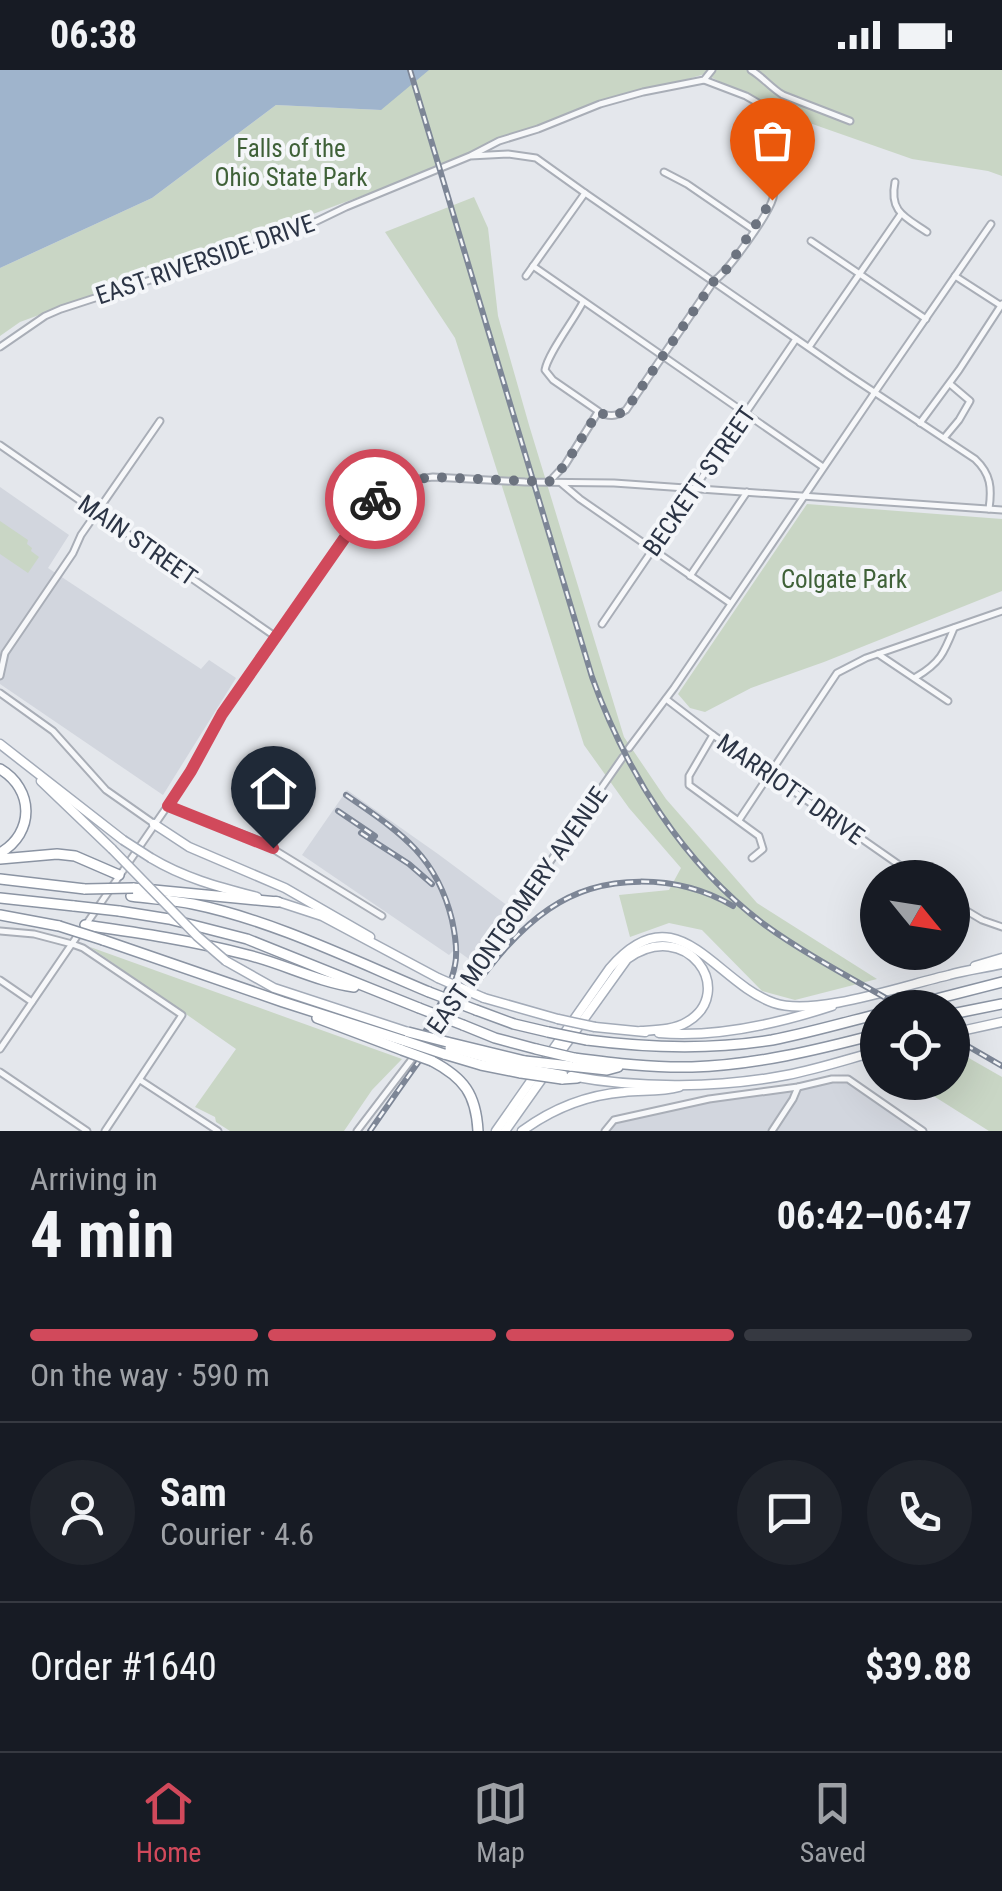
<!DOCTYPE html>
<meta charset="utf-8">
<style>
body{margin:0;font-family:"Roboto Condensed",sans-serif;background:#20242c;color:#f1f3f6;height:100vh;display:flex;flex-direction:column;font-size:38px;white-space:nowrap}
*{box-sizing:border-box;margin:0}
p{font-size:32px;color:#9ea1a6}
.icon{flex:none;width:55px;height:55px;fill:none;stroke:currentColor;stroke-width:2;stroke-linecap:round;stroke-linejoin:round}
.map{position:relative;height:1061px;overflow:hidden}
.sheet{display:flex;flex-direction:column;background:#171b24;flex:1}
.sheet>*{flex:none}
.needle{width:65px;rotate:120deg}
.fabs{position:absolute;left:860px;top:790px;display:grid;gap:20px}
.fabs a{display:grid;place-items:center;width:110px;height:110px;border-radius:50%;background:#171b24;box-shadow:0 10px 40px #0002;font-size:50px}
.pin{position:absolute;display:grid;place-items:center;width:85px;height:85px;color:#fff;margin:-102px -42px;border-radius:50% 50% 50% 0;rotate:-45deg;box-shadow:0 0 10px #0007}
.pin .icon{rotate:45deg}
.courier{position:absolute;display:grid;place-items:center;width:100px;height:100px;margin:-50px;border:8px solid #d1495b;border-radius:50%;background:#fff;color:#222;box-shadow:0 2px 12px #0007}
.headline em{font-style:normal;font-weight:700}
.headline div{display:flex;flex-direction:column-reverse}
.headline{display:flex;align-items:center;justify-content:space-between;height:170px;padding:0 30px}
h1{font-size:65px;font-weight:700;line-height:75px}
.bar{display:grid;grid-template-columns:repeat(4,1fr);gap:15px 10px;align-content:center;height:120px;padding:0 30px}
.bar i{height:12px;border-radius:8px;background:#363941}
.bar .selected{background:#d1495b}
.bar p{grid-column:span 4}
.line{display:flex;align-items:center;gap:25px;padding:0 30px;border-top:2px solid #363941}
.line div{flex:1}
.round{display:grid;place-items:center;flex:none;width:105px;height:105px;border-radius:52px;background:#20242c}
.status{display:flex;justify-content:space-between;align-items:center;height:70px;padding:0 50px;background:#171b24;direction:ltr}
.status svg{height:28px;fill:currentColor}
.tab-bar{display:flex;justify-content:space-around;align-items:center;height:140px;border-top:2px solid #363941;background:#171b24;font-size:28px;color:#9ea1a6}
.tab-bar a{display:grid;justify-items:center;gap:5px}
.tab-bar .selected{color:#d1495b}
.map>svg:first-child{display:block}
.built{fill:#d2d6de}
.green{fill:#c9d6c5}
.water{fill:#9fb4cc}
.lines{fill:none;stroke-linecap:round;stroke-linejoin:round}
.minor-casing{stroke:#a9aeb7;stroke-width:9}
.tertiary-casing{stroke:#a9aeb7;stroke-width:9}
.primary-casing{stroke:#a3abb8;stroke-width:11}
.motorway-casing{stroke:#8b94a3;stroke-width:12}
.minor{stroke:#f7f8fa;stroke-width:5}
.tertiary{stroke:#f7f8fa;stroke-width:5}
.primary{stroke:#fff;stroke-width:8}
.motorway{stroke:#fff;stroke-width:9}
.rail-casing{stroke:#7d8696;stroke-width:6}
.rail{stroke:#f4f6f9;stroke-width:2.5;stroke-dasharray:8;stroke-linecap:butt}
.primary-bridge-casing{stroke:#a3abb8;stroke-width:11;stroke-linecap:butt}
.motorway-bridge-casing{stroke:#8b94a3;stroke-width:12;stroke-linecap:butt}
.primary-bridge{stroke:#fff;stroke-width:8}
.motorway-bridge{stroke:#fff;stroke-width:9}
.done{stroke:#6c737f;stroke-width:10;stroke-dasharray:0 18}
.route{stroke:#d1495b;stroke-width:12}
.labels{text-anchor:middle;stroke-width:8;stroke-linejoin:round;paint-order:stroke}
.park-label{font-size:25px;fill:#3f6138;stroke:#f4f6f9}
.street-label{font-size:25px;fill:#2b3445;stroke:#f4f6f9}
</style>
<div class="status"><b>06:38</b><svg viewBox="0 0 49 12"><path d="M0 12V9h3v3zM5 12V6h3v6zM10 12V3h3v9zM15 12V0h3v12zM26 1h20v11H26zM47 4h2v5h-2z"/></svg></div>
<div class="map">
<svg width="1002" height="1061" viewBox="0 0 1002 1061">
<rect width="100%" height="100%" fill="#e4e7ec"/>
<g class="built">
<path d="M0,417L69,465L48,498L201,599L209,590L236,608L163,725L0,614Z"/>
<path d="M347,720L438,784L512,839L473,892L455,879L449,885L302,785Z"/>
<path d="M839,1012L847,1013L916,1061H611L616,1053L711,1031Z"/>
</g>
<g class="green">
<path d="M370,0H1002V106L988,101L912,89L781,43L705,4L600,34L470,86L20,252L0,266V198L152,128L276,35L381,40Z"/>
<path d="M474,127L488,158L498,246L529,355L624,667L666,729L757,833L877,909L795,930L762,921L702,860L669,853L630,867L619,825L669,820L681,798L629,738L584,675L455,268L385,162Z"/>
<path d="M807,434L1002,449V521L824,592L751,618L705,642L690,638L678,624Z"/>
<path d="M0,451L28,470L27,474L32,478L31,481L39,487L28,503L0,484Z"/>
<path d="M90,877L402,989L372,1020L344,1061H230L216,1052L215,1047L195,1037L236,979Z"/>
<path d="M953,979L1002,1007V1061H989L913,1013L952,1012Z"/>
</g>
<path class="water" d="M0,0H429L381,40L276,35L152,128L0,198Z"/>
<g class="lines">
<g class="minor-casing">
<g id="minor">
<path d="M751,0C763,7 771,18 783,25L850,51"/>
<path d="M472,85L499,71L538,59L600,34L643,22L704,10L712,0"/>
<path d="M664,102L687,114L754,160"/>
<path d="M895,112C889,142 905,147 927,162"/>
<path d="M811,171L926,249"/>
<path d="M533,196L823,397"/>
<path d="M526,206L585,123"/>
<path d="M955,206L1000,235"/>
<path d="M583,232C574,250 548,283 545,300L553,310L598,341"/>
<path d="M809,277L901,144"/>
<path d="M875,322L991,154"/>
<path d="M920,353L959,300L1002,234"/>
<path d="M944,368L959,350L970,331L950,314"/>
<path d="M0,375L276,567"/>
<path d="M549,412L565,395L598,342C609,347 615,347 626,340L714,211C729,200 768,145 773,128C777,112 772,96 771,81C771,67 774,54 772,41L746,26L704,10"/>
<path d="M561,413L580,429L730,533"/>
<path d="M97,442L160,351"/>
<path d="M690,506L747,422"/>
<path d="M602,554L796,269"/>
<path d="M878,584L948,631"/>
<path d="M916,607C940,593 944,583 954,558"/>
<path d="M666,629L713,665L918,808"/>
<path d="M713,665L689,706V715L759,766L763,779L752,788"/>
<path d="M168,736L260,771L382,846"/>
<path d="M739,750L837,603L866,588L1002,541"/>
<path d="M952,832L982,850L1002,857"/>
<path d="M72,874L83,878L182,945L105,1061"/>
<path d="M0,910L32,932"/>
<path d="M0,1002L87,1061"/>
<path d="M140,1010L218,1061"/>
<path d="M605,1061L614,1050L709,1029L798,1017L832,1009H848L923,1061"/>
<path d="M772,1061L793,1029L798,1017"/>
</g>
</g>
<g class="tertiary-casing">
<g id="tertiary">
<path d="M0,277L45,246L61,239L286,166L346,137L470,86L508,84L536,88L585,123L847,304L975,389C991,404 992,418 989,439"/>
<path d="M0,606L5,583L73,483L81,465L97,442"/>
<path d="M0,623L53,661L106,720L153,753"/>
<path d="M629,678L674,618L875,322"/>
<path d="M87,853L184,712L222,644L362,443L370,433L394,417L410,410L433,407L525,412L614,413L1002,440"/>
<path d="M0,861L34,864L72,874"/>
<path d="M427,968L623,687"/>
<path d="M0,979L80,862"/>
<path d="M357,1061L415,985"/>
</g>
</g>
<g class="primary-casing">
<g id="primary">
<path d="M0,674L123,770"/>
<path d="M41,711L112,779"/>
<path d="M154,754L189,777L285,818L370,867"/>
<path d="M151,788C184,808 219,817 257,827"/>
<path d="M276,831L322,846L438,908"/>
<path d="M226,891L274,918L408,962"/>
<path d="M975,896L1002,888"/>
<path d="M484,928L558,949"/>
<path d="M595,957L645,962"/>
<path d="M659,963C717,968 777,954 832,936"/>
<path d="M952,963L1002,952"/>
<path d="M446,977L523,998"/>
<path d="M556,988L627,889C687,846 738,922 687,952C674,960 656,960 641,961"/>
<path d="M571,1006C640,1019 719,1018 787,1005C818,999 848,989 878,981"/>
<path d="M496,1061L610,898C677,820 714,912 774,933C815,947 905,915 949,905C966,900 984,898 1002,894"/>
<path d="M505,1061L546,1003"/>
<path d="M522,1061C552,1039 587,1025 624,1022C642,1020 661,1022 679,1017"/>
</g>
</g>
<g class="motorway-casing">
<g id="motorway">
<path d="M0,699C34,719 35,763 0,783"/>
<path d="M0,789L57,784L75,786L119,805"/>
<path d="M0,809L85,819"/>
<path d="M133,818L278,832"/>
<path d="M131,826C152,829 173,830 193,834C272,850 355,891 429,922"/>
<path d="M0,828L74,836"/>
<path d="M119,841L169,849L247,869L419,938"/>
<path d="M0,845L59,856"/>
<path d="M85,855C140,863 194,871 248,885C284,894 318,912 354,917"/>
<path d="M103,870L283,932L405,971"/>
<path d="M901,938L1002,912"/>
<path d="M476,940L514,954L548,962"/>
<path d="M952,944L1002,934"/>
<path d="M317,948L402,980"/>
<path d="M463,955L495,968L536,979"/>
<path d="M587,970C649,978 710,980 772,970C808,963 843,953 878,944"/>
<path d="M447,972L525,991"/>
<path d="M444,984L481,995L521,1003"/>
<path d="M574,988C613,993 653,998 692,997C755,995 817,980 878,964"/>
<path d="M432,991C464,1008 476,1024 478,1061"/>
<path d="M570,996L607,1000L618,997"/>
<path d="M562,1009L577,1008"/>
</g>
</g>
<use href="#minor" class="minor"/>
<use href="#tertiary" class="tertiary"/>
<use href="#primary" class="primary"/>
<use href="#motorway" class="motorway"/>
<g class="rail-casing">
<g id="rail">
<path d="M410,0L592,607C626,702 683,794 765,855C808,886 857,911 903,938"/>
<path d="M346,725C398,761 436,784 452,850C455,864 458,881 455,895C450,922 432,947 420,972"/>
<path d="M338,741L375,766"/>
<path d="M361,763L409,794L432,814"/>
<path d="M952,967L1002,996"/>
<path d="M370,1061C401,1016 432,972 465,929C489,897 515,862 549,839C602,802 678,804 733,836"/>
</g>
</g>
<use href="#rail" class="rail"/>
<g class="primary-bridge-casing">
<g id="primary-bridge">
<path d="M123,770L151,788"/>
<path d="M112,779L197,866L226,891"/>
<path d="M438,908L484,928"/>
<path d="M558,949L595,957"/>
<path d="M523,998L563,1005"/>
</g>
</g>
<g class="motorway-bridge-casing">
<g id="motorway-bridge">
<path d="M85,819L133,818"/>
<path d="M74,836L119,841"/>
<path d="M59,856L103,870"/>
<path d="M429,922L476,940"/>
<path d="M419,938L463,955"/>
<path d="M408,962L447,972"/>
<path d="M548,962L587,970"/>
<path d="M405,971L444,984"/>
<path d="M536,979L574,988"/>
<path d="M402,980L432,991"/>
<path d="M525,991L570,996"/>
<path d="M521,1003L562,1009"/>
</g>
</g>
<use href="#primary-bridge" class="primary-bridge"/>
<use href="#motorway-bridge" class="motorway-bridge"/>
</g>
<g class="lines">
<path class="done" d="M375,429L410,410L433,407L549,412L565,395L598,342C609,347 615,347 626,340L714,211L722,206L772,130"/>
<path class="route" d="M273,778L168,736L191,701L222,644L362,443L375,429"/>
</g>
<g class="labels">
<g class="park-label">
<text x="291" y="87">Falls of the<tspan x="291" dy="29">Ohio State Park</tspan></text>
<text x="844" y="518">Colgate Park</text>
</g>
<g class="street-label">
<text transform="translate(205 189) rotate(-19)" y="9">EAST RIVERSIDE DRIVE</text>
<text transform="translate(699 411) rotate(-55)" y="9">BECKETT STREET</text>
<text transform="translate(138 470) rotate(35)" y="9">MAIN STREET</text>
<text transform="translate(791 719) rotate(35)" y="9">MARRIOTT DRIVE</text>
<text transform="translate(517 840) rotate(-55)" y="9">EAST MONTGOMERY AVENUE</text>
</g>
</g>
</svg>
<div class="fabs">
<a><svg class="needle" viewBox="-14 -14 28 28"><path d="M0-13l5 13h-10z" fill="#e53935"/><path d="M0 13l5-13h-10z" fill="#9ea1a6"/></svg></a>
<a><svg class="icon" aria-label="locate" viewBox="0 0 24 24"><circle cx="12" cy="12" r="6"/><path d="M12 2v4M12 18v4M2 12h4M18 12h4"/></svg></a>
</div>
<div class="pin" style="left:772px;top:130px;background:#ea580c"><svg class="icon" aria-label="bag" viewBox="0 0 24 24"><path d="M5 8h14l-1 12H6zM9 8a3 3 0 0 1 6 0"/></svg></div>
<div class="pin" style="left:273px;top:778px;background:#1f2937"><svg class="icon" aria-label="home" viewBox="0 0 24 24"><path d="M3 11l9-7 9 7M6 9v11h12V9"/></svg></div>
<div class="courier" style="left:375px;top:429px"><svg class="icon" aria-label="bike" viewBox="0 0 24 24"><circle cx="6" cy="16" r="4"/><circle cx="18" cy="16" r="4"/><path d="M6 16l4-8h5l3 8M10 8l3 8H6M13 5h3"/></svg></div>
</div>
<section class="sheet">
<div class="headline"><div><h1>4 min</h1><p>Arriving in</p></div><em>06:42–06:47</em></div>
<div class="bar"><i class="selected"></i><i class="selected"></i><i class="selected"></i><i></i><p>On the way · 590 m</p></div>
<div class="line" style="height:180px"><a class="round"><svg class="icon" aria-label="person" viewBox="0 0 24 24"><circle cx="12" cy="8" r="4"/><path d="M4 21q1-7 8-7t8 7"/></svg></a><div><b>Sam</b><p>Courier · 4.6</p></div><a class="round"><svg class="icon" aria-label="chat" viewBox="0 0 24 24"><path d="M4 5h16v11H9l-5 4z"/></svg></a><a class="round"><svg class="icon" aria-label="phone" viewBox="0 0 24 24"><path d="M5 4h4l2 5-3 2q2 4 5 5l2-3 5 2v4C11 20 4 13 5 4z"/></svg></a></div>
<div class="line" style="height:130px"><div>Order #1640</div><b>$39.88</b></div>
</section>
<nav class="tab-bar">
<a class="selected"><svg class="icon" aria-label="home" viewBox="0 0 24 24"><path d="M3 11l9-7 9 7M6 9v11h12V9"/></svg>Home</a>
<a><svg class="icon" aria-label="map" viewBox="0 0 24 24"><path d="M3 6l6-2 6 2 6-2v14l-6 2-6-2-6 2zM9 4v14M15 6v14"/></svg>Map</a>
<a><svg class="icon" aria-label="saved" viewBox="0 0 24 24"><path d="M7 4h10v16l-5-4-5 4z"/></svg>Saved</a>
</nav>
